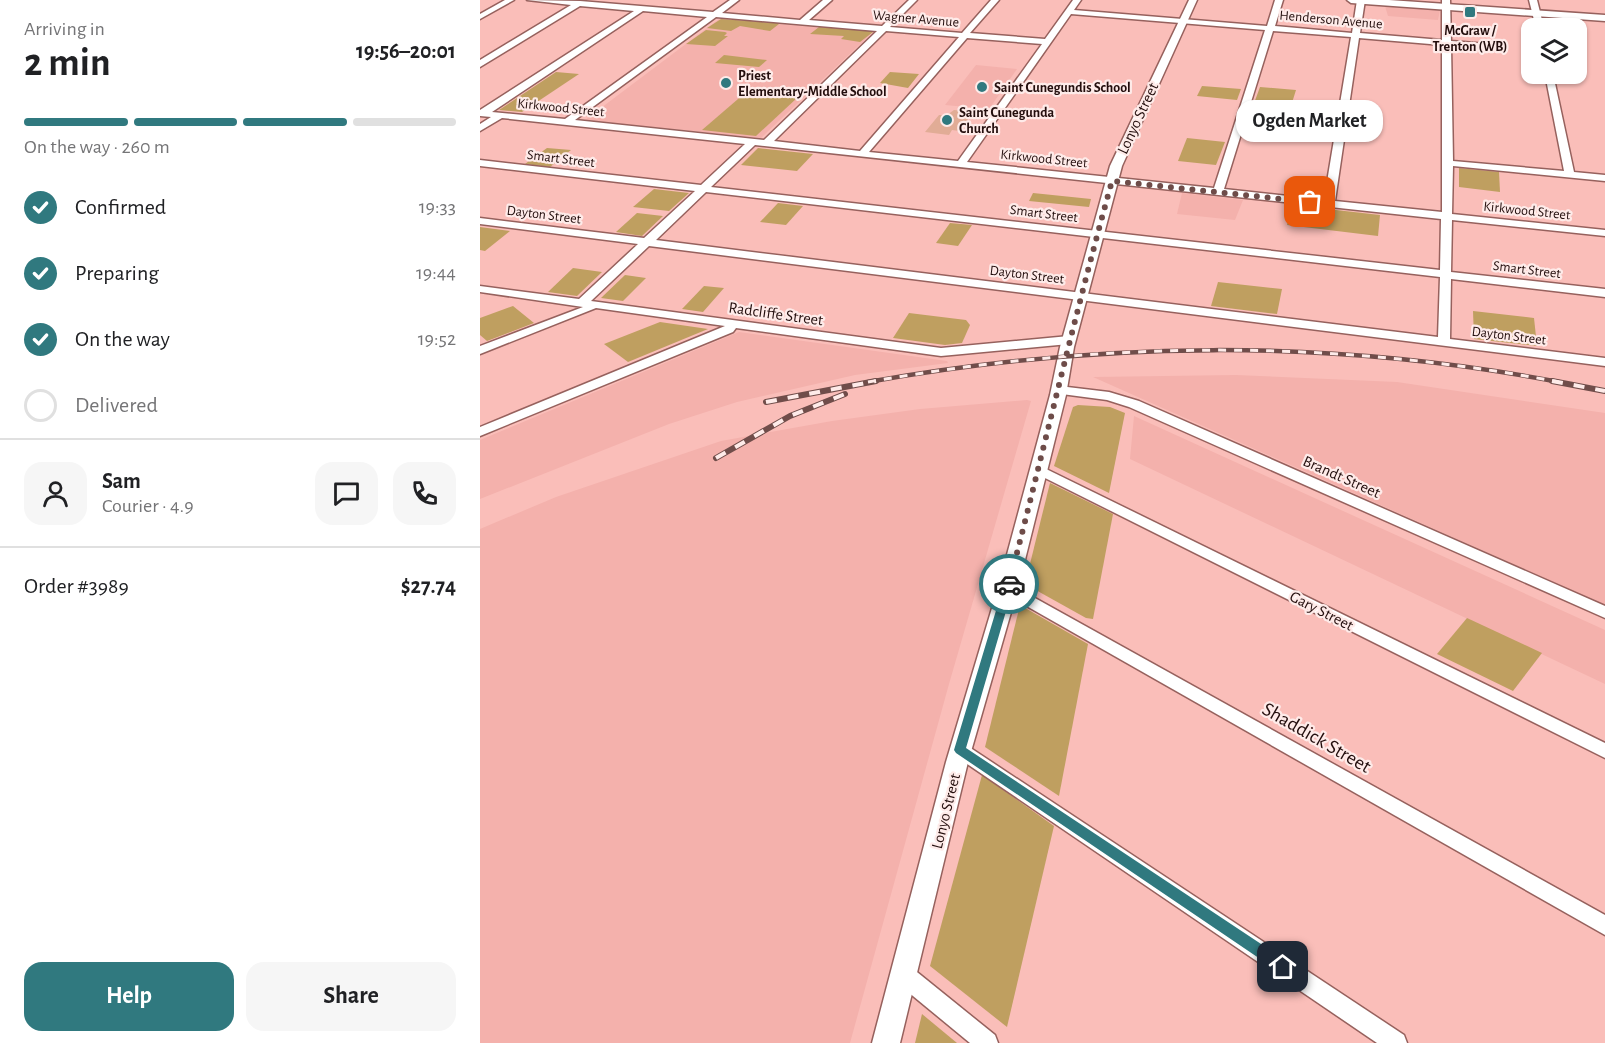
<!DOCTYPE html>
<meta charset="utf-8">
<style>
body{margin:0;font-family:"Alegreya Sans",sans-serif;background:#f6f6f6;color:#202124;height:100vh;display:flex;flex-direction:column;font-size:22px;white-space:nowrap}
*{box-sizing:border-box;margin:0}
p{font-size:20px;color:#757577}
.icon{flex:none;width:33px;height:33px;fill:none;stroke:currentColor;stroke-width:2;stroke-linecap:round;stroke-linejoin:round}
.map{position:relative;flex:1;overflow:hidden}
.details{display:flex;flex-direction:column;background:#fff;width:480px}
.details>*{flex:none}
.buttons{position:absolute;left:1041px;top:18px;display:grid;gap:12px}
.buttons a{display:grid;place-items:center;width:66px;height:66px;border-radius:12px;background:#fff;box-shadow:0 2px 4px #0004;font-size:30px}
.pin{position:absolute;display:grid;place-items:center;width:51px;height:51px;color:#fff;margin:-26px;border-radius:12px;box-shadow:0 3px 9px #0006}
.courier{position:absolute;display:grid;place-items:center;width:60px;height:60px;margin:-30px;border:4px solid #30797f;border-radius:50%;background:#fff;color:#222;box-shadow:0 2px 8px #0007}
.bubble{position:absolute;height:42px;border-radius:18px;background:#fff;box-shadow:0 2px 4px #0004;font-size:20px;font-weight:700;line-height:42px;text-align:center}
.summary em{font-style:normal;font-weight:700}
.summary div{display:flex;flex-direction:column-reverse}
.summary{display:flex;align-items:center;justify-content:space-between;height:102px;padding:0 24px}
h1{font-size:39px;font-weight:700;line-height:45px}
.bar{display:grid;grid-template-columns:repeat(4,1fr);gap:9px 6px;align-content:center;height:72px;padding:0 24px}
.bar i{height:8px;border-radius:4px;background:#e0e0e0}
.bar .on{background:#30797f}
.bar p{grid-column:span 4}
.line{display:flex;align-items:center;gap:15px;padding:0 24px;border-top:2px solid #e0e0e0}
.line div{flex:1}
.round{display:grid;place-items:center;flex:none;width:63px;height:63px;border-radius:18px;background:#f6f6f6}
ol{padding:0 24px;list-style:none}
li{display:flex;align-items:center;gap:18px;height:66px}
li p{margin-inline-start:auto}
li .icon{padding:6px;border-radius:50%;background:#30797f;color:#fff;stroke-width:4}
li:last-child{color:#757577}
li i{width:33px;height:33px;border:3px solid #e0e0e0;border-radius:50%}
.button{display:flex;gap:12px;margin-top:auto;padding:12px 24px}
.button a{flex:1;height:69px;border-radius:18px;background:#30797f;color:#fff;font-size:24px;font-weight:700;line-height:69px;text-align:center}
.button a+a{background:#f6f6f6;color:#202124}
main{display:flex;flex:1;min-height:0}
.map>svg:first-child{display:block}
.built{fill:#f4b1ac}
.green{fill:#bf9f60}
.building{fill:#e1ac96}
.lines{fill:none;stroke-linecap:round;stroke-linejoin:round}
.minor-casing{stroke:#96615d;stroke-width:3}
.tertiary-casing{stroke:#96615d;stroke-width:3}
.minor{fill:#fff;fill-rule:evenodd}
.tertiary{fill:#fff;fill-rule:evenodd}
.rail-far1-casing{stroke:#704d4a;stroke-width:4.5}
.rail-casing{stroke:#704d4a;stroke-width:6}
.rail-far1{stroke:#feebe9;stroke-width:3;stroke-dasharray:8;stroke-linecap:butt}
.rail{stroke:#feebe9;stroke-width:4;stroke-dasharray:11;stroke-linecap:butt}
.route{fill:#30797f}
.done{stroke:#6e4c49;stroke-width:6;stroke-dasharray:0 10.8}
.poi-dot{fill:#30797f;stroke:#feebe9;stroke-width:2}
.labels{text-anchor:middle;stroke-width:4.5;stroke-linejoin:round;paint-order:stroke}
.far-street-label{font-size:14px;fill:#230e0d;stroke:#feebe9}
.far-poi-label{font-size:14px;font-weight:bold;fill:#230e0d;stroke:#feebe9;text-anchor:start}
.street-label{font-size:16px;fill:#230e0d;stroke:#feebe9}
.near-street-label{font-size:20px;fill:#230e0d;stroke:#feebe9}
</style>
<main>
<section class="details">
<div class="summary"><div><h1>2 min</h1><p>Arriving in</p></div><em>19:56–20:01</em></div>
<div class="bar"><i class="on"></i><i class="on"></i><i class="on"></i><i></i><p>On the way · 260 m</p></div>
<ol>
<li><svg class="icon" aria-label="check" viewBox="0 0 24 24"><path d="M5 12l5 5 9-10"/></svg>Confirmed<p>19:33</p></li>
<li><svg class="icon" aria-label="check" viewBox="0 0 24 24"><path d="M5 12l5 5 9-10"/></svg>Preparing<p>19:44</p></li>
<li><svg class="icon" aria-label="check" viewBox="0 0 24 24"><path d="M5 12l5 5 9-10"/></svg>On the way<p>19:52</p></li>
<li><i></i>Delivered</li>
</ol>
<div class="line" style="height:108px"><a class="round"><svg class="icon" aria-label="person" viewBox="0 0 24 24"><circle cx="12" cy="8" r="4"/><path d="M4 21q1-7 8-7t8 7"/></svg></a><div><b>Sam</b><p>Courier · 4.9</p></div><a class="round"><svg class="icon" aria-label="chat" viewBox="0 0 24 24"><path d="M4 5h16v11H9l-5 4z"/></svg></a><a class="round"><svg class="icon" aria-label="phone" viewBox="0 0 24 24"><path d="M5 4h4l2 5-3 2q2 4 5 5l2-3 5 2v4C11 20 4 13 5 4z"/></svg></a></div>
<div class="line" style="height:78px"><div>Order #3989</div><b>$27.74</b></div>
<div class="button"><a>Help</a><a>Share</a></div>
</section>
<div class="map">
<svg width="1125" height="1043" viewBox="0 0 1125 1043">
<rect width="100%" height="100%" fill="#fabeb9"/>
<g class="built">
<path d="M905,6L960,10L958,20L908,16Z"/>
<path d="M239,19L393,32L281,138L105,120Z"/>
<path d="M496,65L537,69L509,109L465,105Z"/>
<path d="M702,193L763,200L755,220L697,214Z"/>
<path d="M259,332L467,361L468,363L375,375L257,402L189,424L0,499V440Z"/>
<path d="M756,375L917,382L1125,413V605L613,377Z"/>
<path d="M547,400L551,401L469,684L370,1043H0V529L76,497L241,441L352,421L440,409Z"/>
<path d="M654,416L1125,630V684L650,459Z"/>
</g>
<g class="green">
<path d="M241,19L298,23L299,24L290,31L260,26L251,31L227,28Z"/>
<path d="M339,27L392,31L393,32L380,42L361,39L364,36L330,34Z"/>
<path d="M226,30L245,32L247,33L244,36H248L235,46L206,44Z"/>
<path d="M244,55L287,60L279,67L235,63Z"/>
<path d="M76,72L99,74L42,112L19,110Z"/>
<path d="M410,72L439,74L428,88L400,83Z"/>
<path d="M722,86L761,89L757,100L717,96Z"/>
<path d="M780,87L816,90L810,109L773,106Z"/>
<path d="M265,93L317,98L276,136L222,130Z"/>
<path d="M707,138L745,142L736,165L698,161Z"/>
<path d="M67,148L91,150L70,167L45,164Z"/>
<path d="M278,148L333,154L317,171L261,165Z"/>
<path d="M979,168L1019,172L1020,192L979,187Z"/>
<path d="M174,189L209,193L189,211L153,207Z"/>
<path d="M553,193L611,199L609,207L549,201Z"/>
<path d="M298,203L323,206L306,225L280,222Z"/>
<path d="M812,205L900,215L898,236L807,225Z"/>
<path d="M157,213L183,216L162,236L136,232Z"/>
<path d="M470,223L492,225L478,246L456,243Z"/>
<path d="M0,227L30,231L5,251L0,250Z"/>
<path d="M93,268L122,272L97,296L68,292Z"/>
<path d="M145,275L166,278L143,301L121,298Z"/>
<path d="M738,282L802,289L797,314L731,306Z"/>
<path d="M224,286L244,288L223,312L202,309Z"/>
<path d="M33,306L54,323L7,341L0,335V318Z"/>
<path d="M993,311L1054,318L1057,346L994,339Z"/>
<path d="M429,313L486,320L490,325L482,343L465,345L413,338Z"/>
<path d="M180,322L228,329L148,362L124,344Z"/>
<path d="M598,405L630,407L645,413L629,493L574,466L593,407Z"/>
<path d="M570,483L633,514L613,619L606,618L545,584Z"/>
<path d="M540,605L608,644L579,796L505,747Z"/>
<path d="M987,618L1062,653L1033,691L957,654Z"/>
<path d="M502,775L574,826L527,1027L450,966Z"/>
<path d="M442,1014L477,1043H435Z"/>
</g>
<path class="building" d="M474,110L494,112L479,131L472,130L469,135L445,132L459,115H467Z"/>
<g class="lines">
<g class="minor-casing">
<g id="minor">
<path d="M25,0H34L0,19V14Z"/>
<path d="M47,0L100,1L233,12L250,0H259L242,13L320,20L343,0H352L329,20L402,26L429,0H437L410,27L482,33L511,0H519L490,33L565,39L593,0H601L594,10L787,26L795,0H803L795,26L872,33L877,0H885L880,33L962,40V0H970L971,41L1020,45L1024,47L1020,49L971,45L973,161L1084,171L1065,74H1073L1094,172L1125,175V181L973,166L972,214L1125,230V236L972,220L971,272L1125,289V297L971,279L970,339L1125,358V366L169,246L111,301L461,348L589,336L595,340L589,344L461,356L256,328L253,332L0,436V427L245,326L116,308L0,354V346L103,307L0,292V286L99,299L158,244L0,224V218L164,238L215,191L0,166V160L221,185L265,144L22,118L0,131V124L11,117L0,116V110L154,11L100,6L0,67V60L91,5ZM163,11L227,17L85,119L12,112ZM591,14L785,30L734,188L487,162ZM236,17L397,31L284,140L95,120ZM406,31L479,37L380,151L294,141ZM793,31L871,37L844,200L744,189ZM487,38L562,44L478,161L389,152ZM879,38L962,45V212L855,201ZM275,145L961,219L960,270L231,187ZM226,192L960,277L958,337L176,240Z"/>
<path d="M1049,0H1057L1064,28H1056Z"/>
<path d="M579,386L629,392L659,401L1125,606V618L649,407L627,400L574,393L572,390L574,387Z"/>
<path d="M558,465L1125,743V758L553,472L551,469Z"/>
<path d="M528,583L1125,915V935L522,592L520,588L522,584Z"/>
<path d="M480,743L486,745L924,1035L927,1043H897L474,755L471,750L474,745Z"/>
<path d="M424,965L432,968L515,1035L518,1043H490L416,982L413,975L416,968Z"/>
</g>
</g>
<g class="tertiary-casing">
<g id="tertiary">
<path d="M709,0H717L642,166L594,347L586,395L538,588L488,762L420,1043H392L466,762L518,588L570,395L580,347L630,166Z"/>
<path d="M867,0H909L1125,15V21L871,3Z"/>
</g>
</g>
<use href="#minor" class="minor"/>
<use href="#tertiary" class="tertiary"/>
<g class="rail-far1-casing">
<path id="rail-far1" d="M388,382C620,341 847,338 1079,382"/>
</g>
<g class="rail-casing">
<g id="rail">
<path d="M1072,381L1125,391"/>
<path d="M286,402L396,381"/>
<path d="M236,458L310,416L365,394"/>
</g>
</g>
<use href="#rail-far1" class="rail-far1"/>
<use href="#rail" class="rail"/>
</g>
<path class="route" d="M529,580L534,584L486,748L808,962L810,967L808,971L803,973L798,971L476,753L474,750L524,584Z"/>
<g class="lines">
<path class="done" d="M529,584C564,449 595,314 632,181L830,202"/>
</g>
<g class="poi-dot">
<rect x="984" y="6" width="12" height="12" rx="3"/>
<circle cx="246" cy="83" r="6"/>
<circle cx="502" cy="87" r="6"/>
<circle cx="467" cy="120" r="6"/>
</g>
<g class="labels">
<g class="far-street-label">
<text transform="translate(436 18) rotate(5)" y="5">Wagner Avenue</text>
<text transform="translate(851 19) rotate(5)" y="5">Henderson Avenue</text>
<text transform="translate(81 107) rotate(6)" y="5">Kirkwood Street</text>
<text transform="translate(81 158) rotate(7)" y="5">Smart Street</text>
<text transform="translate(564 158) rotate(6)" y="5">Kirkwood Street</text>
<text transform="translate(1047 210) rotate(6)" y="5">Kirkwood Street</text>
<text transform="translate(564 213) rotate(7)" y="5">Smart Street</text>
<text transform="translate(64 214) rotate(7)" y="5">Dayton Street</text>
<text transform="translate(1047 269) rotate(7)" y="5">Smart Street</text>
<text transform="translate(547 274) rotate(7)" y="5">Dayton Street</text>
<text transform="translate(1029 335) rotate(7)" y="5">Dayton Street</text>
</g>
<g class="far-poi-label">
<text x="990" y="35" text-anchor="middle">McGraw /<tspan x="990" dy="16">Trenton (WB)</tspan></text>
<text x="258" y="80">Priest<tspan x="258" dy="16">Elementary‑Middle School</tspan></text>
<text x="514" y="92">Saint Cunegundis School</text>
<text x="479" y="117">Saint Cunegunda<tspan x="479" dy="16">Church</tspan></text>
</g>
<g class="street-label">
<text transform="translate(657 118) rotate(-65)" y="6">Lonyo Street</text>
<text transform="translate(296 313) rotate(8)" y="6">Radcliffe Street</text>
<text transform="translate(862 476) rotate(24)" y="6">Brandt Street</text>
<text transform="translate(842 610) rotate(27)" y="6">Gary Street</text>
<text transform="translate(465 811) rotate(-76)" y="6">Lonyo Street</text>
</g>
<g class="near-street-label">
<text transform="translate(837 737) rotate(30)" y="7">Shaddick Street</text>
</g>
</g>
</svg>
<div class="buttons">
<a><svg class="icon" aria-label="layers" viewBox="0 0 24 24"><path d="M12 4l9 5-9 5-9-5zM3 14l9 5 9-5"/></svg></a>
</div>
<div class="pin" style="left:830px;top:202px;background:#ea580c"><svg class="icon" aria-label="bag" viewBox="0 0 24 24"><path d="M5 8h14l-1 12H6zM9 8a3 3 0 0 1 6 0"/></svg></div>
<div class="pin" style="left:803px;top:967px;background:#1f2937"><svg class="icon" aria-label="home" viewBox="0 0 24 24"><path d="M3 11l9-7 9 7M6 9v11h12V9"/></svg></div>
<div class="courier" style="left:529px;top:584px"><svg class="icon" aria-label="car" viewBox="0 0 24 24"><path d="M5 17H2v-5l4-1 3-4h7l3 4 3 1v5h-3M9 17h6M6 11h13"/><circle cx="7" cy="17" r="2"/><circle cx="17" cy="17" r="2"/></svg></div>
<div class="bubble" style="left:756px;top:100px;width:147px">Ogden Market</div>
</div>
</main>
